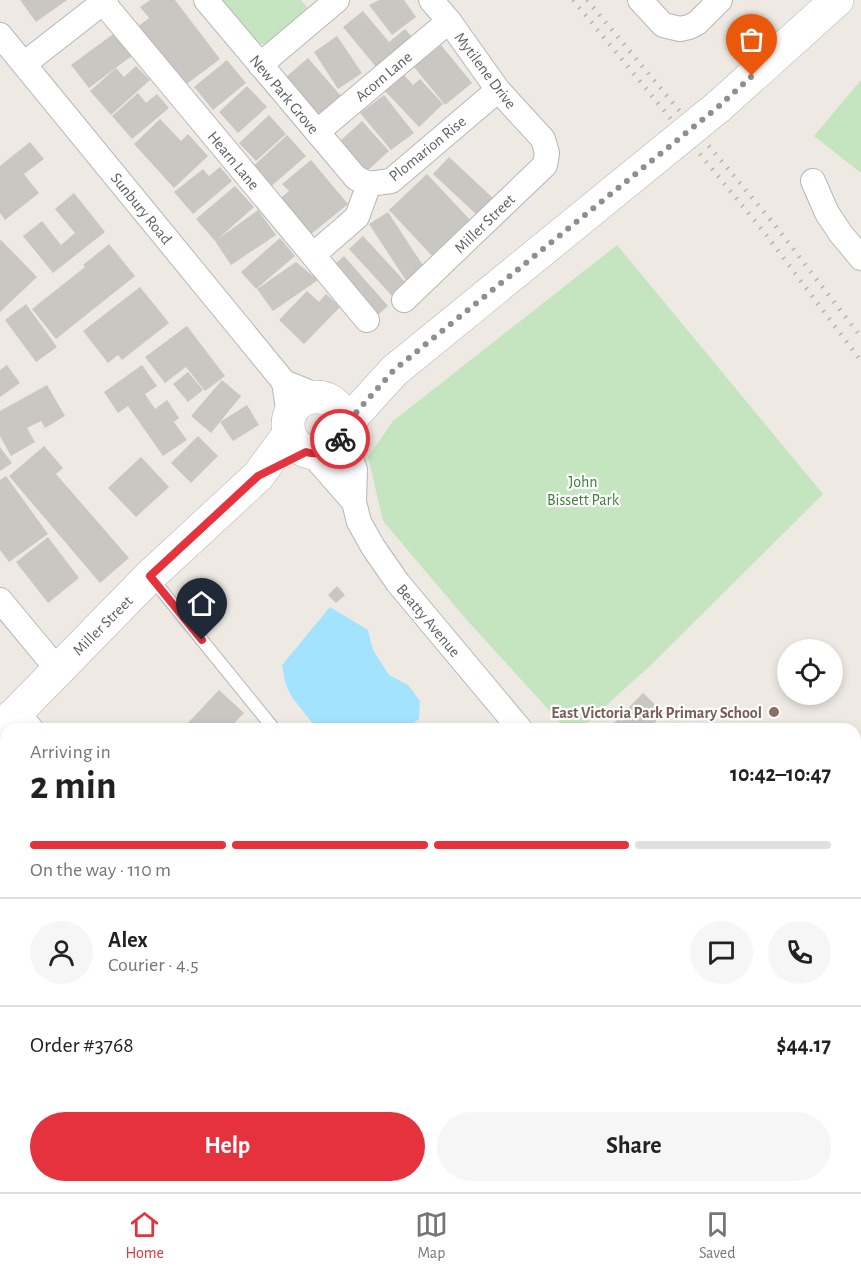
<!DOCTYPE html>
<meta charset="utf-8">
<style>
body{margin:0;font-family:"Alegreya Sans",sans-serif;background:#f6f6f6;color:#222;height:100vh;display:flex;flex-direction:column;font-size:22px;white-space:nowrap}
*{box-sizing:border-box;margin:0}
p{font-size:20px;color:#767676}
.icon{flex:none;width:33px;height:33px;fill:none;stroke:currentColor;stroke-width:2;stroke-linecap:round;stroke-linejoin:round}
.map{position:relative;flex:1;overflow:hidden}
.drawer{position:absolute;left:0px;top:723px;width:861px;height:470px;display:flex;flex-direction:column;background:#fff;border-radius:18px 18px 0 0;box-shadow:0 3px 9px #0003}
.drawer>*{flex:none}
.fabs{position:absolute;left:777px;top:639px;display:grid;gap:12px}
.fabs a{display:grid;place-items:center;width:66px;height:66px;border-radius:50%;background:#fff;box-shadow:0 3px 9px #0003;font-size:30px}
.pin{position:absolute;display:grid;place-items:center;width:51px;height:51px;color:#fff;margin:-62px -26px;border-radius:50% 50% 50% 0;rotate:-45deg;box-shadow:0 0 6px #0007}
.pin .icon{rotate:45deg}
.courier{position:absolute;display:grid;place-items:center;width:60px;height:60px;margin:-30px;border:4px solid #e5323d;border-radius:50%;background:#fff;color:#222;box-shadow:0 2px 8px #0007}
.summary em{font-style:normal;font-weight:700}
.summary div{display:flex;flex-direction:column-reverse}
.summary{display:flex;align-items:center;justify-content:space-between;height:102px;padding:0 30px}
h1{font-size:39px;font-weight:700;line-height:45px}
.bar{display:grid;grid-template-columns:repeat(4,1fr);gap:9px 6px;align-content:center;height:72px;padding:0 30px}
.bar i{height:8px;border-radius:4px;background:#e0e0e0}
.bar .current{background:#e5323d}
.bar p{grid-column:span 4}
.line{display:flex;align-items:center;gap:15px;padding:0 30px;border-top:2px solid #e0e0e0}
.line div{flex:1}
.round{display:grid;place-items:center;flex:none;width:63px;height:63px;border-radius:32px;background:#f6f6f6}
.primary-button{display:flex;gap:12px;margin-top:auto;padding:12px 30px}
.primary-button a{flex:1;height:69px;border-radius:36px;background:#e5323d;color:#fff;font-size:24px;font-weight:700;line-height:69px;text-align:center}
.primary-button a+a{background:#f6f6f6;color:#222}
.tabs{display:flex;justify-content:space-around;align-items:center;height:84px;border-top:2px solid #e0e0e0;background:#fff;font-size:16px;color:#767676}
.tabs a{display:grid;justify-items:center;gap:3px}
.tabs .current{color:#e5323d}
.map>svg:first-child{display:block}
.green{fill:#c5e5c0}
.water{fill:#a4e3fd}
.building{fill:#cac7c2}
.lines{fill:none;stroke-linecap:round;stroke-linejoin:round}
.lane-casing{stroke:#b4b7ba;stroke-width:14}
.street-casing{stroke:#b4b7ba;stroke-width:26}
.secondary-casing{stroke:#b2b7ba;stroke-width:34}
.lane{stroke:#fff;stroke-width:12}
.street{stroke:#fff;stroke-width:24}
.secondary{stroke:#fff;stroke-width:33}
.rail{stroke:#b2b3b3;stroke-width:4.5;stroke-dasharray:1.5 8;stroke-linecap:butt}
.secondary-bridge-casing{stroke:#b2b7ba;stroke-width:34;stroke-linecap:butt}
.secondary-bridge{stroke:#fff;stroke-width:33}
.done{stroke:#8e9090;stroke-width:6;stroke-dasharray:0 10.8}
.route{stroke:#e5323d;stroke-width:8}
.education-dot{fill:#8d6e63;stroke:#fff;stroke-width:2}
.labels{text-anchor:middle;stroke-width:4.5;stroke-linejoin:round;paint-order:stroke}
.street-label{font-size:16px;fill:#5b6063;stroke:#fff}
.park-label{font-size:16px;fill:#3d8036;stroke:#fff}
.education-label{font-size:16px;font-weight:bold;fill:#785e54;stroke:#fff;text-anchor:end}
</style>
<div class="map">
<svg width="861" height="1192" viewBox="0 0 861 1192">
<rect width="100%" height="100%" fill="#eeeae3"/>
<g class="green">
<path d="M220,0H301L311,12L271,44H261L253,41Z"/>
<path d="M861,80V173L814,136Z"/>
<path d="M617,245L823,494L650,666L580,729H566L465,618L383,521L368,457L393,421Z"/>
</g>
<path class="water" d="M330,607L368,630L373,650L389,675L408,685L420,701L419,719L405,729H317L291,696L285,682L282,665Z"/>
<g class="building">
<path d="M20,0H67L36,22Z"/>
<path d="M150,0H175L220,59L180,89L132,31L149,18L140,7Z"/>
<path d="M379,0H404L416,17L392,35L369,5Z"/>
<path d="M363,11L389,42L405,29L413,38L376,67L343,27Z"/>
<path d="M116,32L133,55L89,88L71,65Z"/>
<path d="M337,36L362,73L338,89L314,52Z"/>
<path d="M441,45L472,83L445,105L414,67Z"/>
<path d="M308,58L341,96L319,115L286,77Z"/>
<path d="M227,60L246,83L213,110L194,87Z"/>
<path d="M136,66L150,80L111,115L90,91L116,68L124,77Z"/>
<path d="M403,74L413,85L420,79L443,104L419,127L385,91Z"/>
<path d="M247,86L267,107L238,133L219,112Z"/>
<path d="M138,93L146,103L157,94L169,108L132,139L112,116Z"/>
<path d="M384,95L414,133L391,150L360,113Z"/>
<path d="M269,115L286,134L256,161L239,143Z"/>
<path d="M160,119L181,141L188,134L208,156L174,188L134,144Z"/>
<path d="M362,121L389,151L366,172L339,142Z"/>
<path d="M287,135L306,156L267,190L249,170Z"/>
<path d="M30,142L44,159L24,174L39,193L5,220L0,213V166Z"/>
<path d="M449,157L495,200L479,217L433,174Z"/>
<path d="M311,160L348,204L305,239L275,203L289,191L282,184Z"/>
<path d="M220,167L232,181L193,214L174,192L203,169L209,176Z"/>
<path d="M427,174L472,222L434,258L389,210Z"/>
<path d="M235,186L254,207L218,239L258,210L276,235L231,265L215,241L196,219Z"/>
<path d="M74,193L105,232L53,273L23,236L42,221L61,245L75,233L55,209Z"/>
<path d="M388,212L426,270L407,282L369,224Z"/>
<path d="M363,236L408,285L394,298L349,249Z"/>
<path d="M280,238L295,256L256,289L241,272Z"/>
<path d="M1,240L37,277L0,312V241Z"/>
<path d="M109,244L135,276L56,339L32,309L85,267L83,265Z"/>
<path d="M344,256L388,306L372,320L328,270Z"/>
<path d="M296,262L318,280L273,311L257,289Z"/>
<path d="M140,287L169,323L122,360L118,355L108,363L83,331Z"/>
<path d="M307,291L319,302L326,294L340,307L304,344L279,320Z"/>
<path d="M26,304L57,347L36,362L5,320Z"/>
<path d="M187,326L225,376L205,391L186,367L165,383L145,357Z"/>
<path d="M7,365L20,383L0,397V370Z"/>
<path d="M142,365L157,386L145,394L155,409L167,400L179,418L174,422L187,440L163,456L128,406L118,413L104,392Z"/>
<path d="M188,372L203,390L188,402L173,384Z"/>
<path d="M222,380L241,396L211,433L191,416Z"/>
<path d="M47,385L65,416L45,428L41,421L27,428L35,442L11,456L0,436V411Z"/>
<path d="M247,405L259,425L233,441L220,422Z"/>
<path d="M198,436L218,456L191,483L171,463Z"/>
<path d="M44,446L63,468L56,474L129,558L100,583L9,476Z"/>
<path d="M0,447L12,463L0,471Z"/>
<path d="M141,457L169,487L136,517L108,488Z"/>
<path d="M6,476L48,534L9,562L0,550V480Z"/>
<path d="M48,537L79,578L48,603L16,562Z"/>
<path d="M337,586L345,595L336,603L328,595Z"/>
<path d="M219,690L244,713L229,729H190L186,725Z"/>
<path d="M643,693L664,713L648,729H608Z"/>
<path d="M6,833V855L0,848V839Z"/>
<path d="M0,1064L6,1070V1087L0,1093Z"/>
<path d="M0,1128L6,1134V1178L0,1172Z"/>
<path d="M25,1186H60L63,1190L61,1192H19Z"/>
<path d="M78,1186H127L122,1192H79L76,1189Z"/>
<path d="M170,1186H185L180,1192H176Z"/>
<path d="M207,1186H231L237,1192H201Z"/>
<path d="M291,1186H348L351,1190L349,1192H284Z"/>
<path d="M475,1186H495L489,1192H480Z"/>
<path d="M511,1186H525L531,1192H506Z"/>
<path d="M570,1186H638L633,1192H610L605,1187L600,1192H565Z"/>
<path d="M660,1186H699L704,1192H665Z"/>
<path d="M756,1186H797L791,1191L792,1192H760Z"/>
<path d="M802,1186H820L813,1192H806Z"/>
</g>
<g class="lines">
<g class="lane-casing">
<g id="lane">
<path d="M150,576L274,729"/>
<path d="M0,961L6,969"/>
<path d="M155,1186L159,1192"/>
</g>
</g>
<g class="street-casing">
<g id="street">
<path d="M101,0L367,320"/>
<path d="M206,0L356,178L369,184"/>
<path d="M640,0L663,25L680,29L689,27L697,23L720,0"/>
<path d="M0,35L284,382L321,397"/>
<path d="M24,64L106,0"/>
<path d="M260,65L337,0"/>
<path d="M317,132L449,21"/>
<path d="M813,181L827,213L841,234L861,258"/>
<path d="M313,255L357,217L369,184L391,181L498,90"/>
<path d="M404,300L545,165L547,153L543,139L498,90L449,21L431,0"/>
<path d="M284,382L289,416"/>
<path d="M343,435L355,470L354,502L359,522L373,547L398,583L520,729"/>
<path d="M311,453L354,502"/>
<path d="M0,600L58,670"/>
<path d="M17,712L31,729"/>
<path d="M855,1131L861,1138"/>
<path d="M408,1186L412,1192"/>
</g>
</g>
<g class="secondary-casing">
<g id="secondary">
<path d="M718,107L837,0"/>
<circle cx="316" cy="425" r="28"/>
<path d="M345,425L394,371L670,146"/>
<path d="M0,727L17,712L150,576L258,476L289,434"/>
</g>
</g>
<use href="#lane" class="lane"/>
<use href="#street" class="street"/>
<use href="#secondary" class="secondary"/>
<g class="rail">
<path d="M573,0L764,232L861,361"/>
<path d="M587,0L774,224L861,337"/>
</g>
<g class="secondary-bridge-casing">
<path id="secondary-bridge" d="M670,146L718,107"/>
</g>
<use href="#secondary-bridge" class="secondary-bridge"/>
</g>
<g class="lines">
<path class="done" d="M340,439L343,435L345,425L394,370L718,107L752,76"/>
<path class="route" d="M202,640L150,576L258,476L306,452C320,456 332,451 340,439"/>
</g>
<circle class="education-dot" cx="774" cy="712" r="6"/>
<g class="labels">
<g class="street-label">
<text transform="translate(486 70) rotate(53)" y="6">Mytilene Drive</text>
<text transform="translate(383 76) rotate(-40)" y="6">Acorn Lane</text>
<text transform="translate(285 94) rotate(50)" y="6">New Park Grove</text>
<text transform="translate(427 148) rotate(-39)" y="6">Plomarion Rise</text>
<text transform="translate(234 160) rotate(50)" y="6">Hearn Lane</text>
<text transform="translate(142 208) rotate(51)" y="6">Sunbury Road</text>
<text transform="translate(484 223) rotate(-44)" y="6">Miller Street</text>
<text transform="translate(429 620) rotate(50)" y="6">Beatty Avenue</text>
<text transform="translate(102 625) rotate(-45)" y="6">Miller Street</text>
</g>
<g class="park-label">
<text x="583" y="487">John<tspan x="583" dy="18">Bissett Park</tspan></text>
</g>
<g class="education-label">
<text x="762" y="718">East Victoria Park Primary School</text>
</g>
</g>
</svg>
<div class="fabs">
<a><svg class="icon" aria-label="locate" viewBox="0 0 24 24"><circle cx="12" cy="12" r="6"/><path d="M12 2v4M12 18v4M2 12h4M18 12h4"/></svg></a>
</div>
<div class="pin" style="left:752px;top:76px;background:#ea580c"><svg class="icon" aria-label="bag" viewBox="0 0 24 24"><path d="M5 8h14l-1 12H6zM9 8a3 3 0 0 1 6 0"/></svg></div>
<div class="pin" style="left:202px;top:640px;background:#1f2937"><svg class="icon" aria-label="home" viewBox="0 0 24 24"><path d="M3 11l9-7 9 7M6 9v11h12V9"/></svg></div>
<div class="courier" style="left:340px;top:439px"><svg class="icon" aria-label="bike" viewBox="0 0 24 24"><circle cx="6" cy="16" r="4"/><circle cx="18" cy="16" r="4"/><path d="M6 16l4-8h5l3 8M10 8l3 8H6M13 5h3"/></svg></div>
<section class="drawer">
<div class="summary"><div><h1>2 min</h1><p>Arriving in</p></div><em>10:42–10:47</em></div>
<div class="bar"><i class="current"></i><i class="current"></i><i class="current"></i><i></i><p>On the way · 110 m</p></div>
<div class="line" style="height:108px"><a class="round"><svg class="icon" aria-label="person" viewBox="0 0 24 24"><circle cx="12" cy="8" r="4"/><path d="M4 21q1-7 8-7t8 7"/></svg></a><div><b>Alex</b><p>Courier · 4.5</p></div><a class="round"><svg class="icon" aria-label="chat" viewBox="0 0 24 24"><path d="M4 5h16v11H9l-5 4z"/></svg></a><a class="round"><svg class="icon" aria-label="phone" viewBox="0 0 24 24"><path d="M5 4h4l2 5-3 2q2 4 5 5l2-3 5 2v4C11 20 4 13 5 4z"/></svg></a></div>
<div class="line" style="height:78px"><div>Order #3768</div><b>$44.17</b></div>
<div class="primary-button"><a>Help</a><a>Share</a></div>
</section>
</div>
<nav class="tabs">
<a class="current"><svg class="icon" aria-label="home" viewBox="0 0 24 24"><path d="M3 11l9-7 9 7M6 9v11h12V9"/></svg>Home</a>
<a><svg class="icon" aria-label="map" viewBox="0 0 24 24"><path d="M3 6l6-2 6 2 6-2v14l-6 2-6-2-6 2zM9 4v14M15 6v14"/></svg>Map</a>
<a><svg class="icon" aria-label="saved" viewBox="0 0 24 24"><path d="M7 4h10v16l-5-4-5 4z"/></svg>Saved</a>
</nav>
